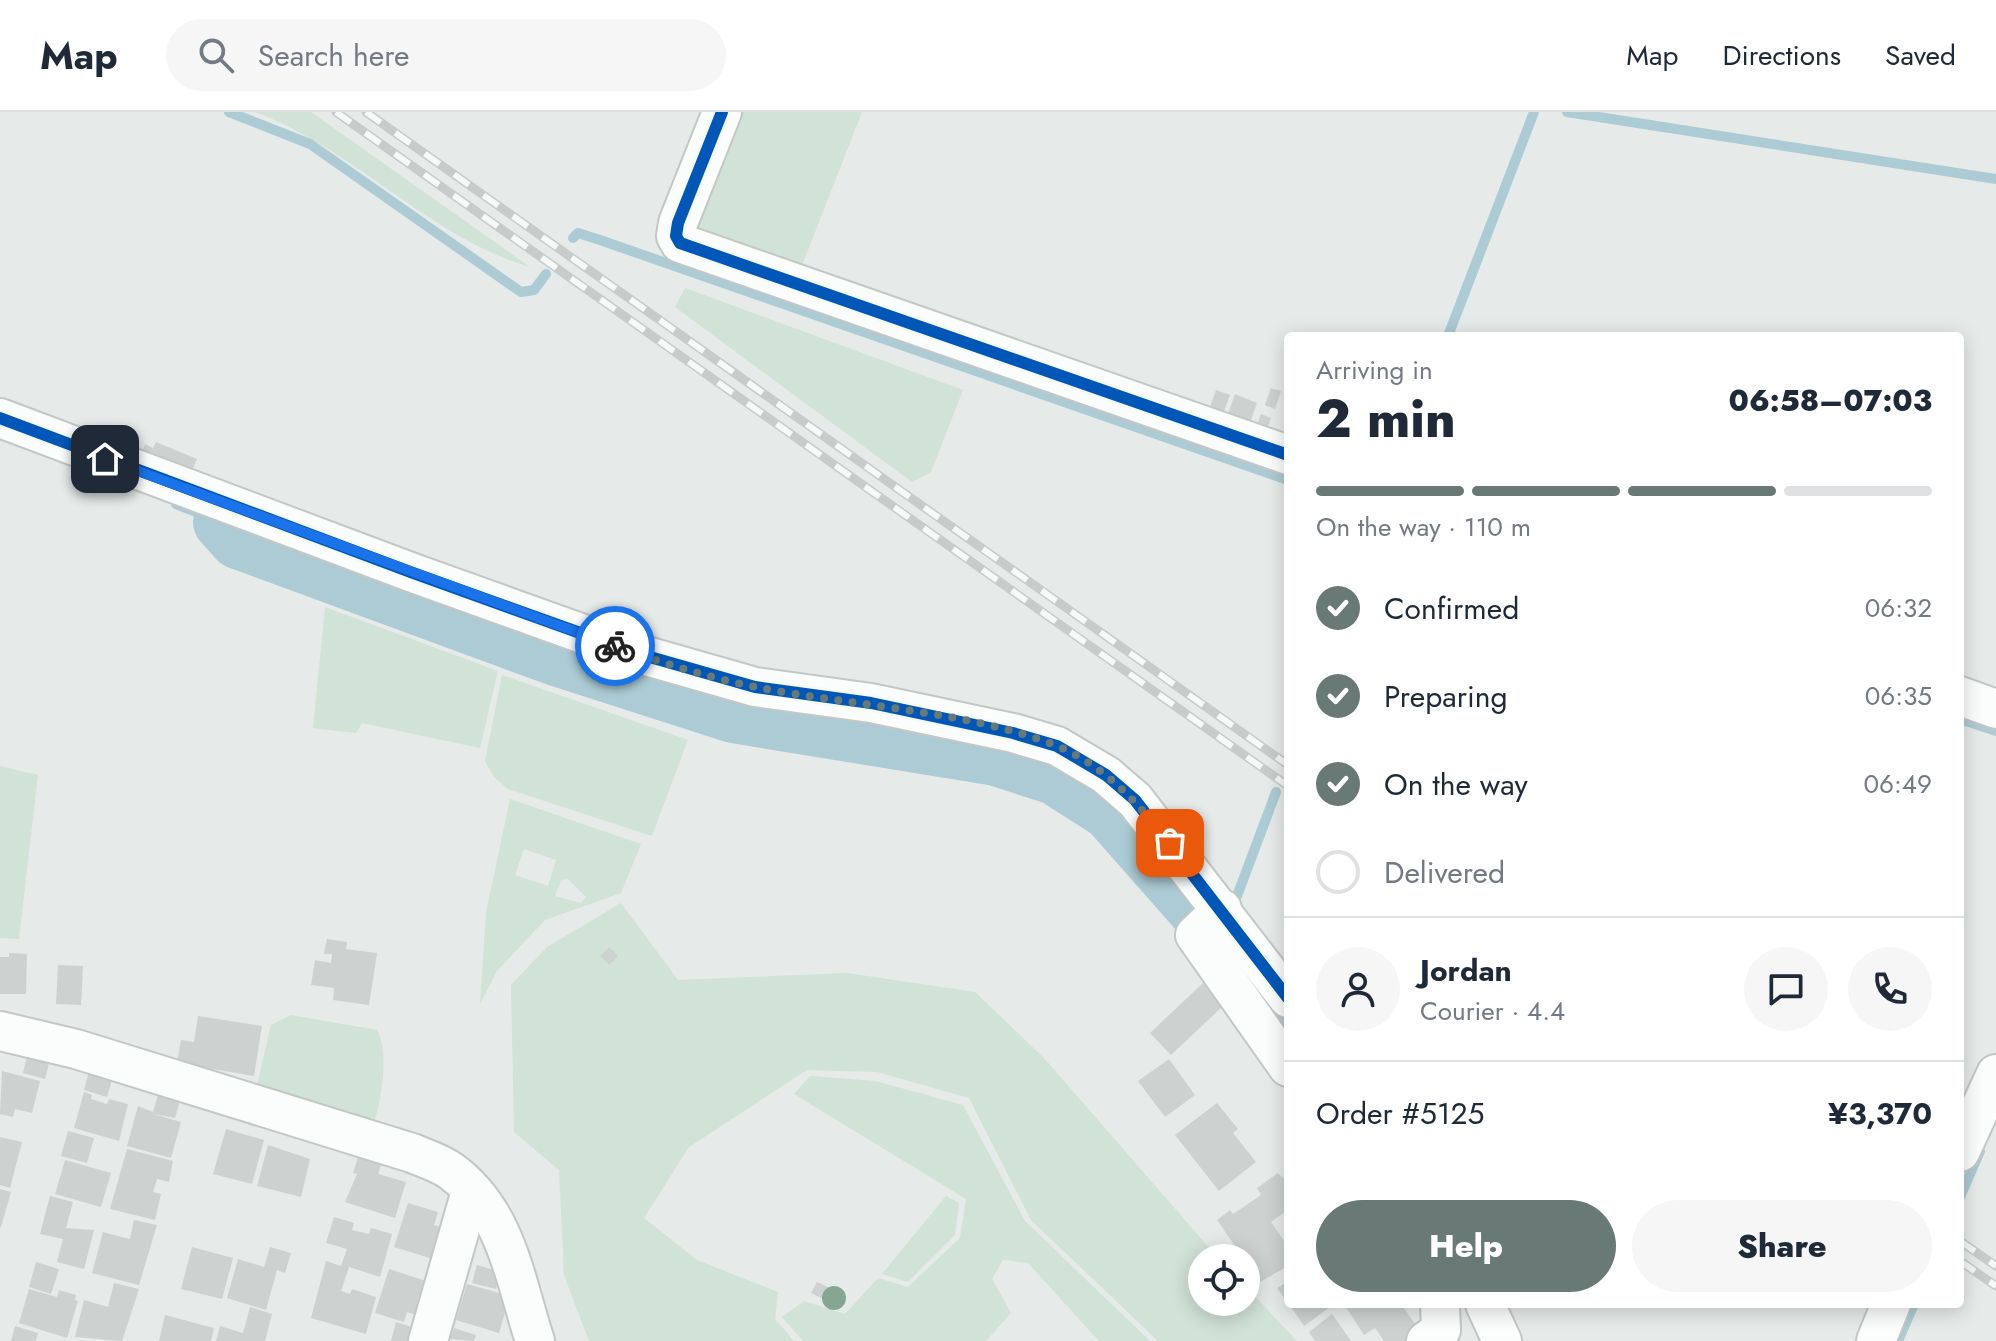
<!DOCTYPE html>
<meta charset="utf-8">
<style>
body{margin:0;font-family:Jost,sans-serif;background:#f6f6f7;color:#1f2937;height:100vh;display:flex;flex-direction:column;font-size:30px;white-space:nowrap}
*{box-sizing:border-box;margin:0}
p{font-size:26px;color:#747a83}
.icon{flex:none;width:44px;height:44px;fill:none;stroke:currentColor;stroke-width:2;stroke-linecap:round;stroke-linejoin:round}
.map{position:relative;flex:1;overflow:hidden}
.sheet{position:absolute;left:1284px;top:220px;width:680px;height:976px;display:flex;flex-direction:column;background:#fff;border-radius:8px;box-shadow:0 4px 20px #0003}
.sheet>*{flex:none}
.tools{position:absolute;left:1188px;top:1132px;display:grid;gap:16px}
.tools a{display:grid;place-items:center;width:72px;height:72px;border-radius:50%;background:#fff;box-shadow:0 4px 20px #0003;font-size:40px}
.pin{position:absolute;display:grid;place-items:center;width:68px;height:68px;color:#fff;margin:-34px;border-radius:16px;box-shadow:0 4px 12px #0006}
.courier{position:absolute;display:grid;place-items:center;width:80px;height:80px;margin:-40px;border:6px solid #1a73e8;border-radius:50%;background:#fff;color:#222;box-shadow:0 2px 10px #0007}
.overview em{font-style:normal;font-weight:800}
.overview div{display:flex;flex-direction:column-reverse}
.overview{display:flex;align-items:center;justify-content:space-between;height:136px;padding:0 32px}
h1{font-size:52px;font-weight:800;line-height:60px}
.bar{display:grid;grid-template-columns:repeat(4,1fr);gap:12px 8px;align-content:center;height:96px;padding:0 32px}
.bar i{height:10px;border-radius:6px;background:#e0e1e3}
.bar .current{background:#697975}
.bar p{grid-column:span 4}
.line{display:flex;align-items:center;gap:20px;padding:0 32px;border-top:2px solid #e0e1e3}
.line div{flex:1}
.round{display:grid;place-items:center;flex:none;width:84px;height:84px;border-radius:42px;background:#f6f6f7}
ol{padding:0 32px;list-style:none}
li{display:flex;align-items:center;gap:24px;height:88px}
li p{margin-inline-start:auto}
li .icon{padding:8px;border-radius:50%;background:#697975;color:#fff;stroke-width:4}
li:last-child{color:#747a83}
li i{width:44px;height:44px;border:4px solid #e0e1e3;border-radius:50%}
.primary-button{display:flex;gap:16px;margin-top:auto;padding:16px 32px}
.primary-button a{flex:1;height:92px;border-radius:48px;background:#697975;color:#fff;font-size:32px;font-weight:800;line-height:92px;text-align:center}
.primary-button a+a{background:#f6f6f7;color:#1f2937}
header{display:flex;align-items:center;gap:48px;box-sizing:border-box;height:112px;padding:0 40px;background:#fff;border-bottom:2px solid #e0e1e3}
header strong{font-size:38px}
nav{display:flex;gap:44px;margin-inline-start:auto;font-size:28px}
.search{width:560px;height:72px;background:#f6f6f7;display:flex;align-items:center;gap:20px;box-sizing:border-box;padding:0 28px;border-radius:44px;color:#747a83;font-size:30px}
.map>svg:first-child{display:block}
.green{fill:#d1e2d7;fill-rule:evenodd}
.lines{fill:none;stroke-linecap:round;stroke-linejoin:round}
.stream{stroke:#accbd4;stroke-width:10}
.river{stroke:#accbd4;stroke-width:58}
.building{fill:#cdd2d0}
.minor-casing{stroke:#c3c7c5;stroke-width:42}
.minor{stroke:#fbfcfc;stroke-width:38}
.rail-casing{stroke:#c7cbca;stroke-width:9}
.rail{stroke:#f5f9f7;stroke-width:6;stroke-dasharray:18;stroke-linecap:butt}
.cycleway-casing{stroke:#f5f9f7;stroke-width:17}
.cycleway{stroke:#0057b8;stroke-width:12}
.tree{fill:#84a693}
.done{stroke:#697975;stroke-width:8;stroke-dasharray:0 14.4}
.route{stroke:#1a73e8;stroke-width:10}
</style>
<header>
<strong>Map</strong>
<div class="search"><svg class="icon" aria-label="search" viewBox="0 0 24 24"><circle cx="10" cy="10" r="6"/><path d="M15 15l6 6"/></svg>Search here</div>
<nav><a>Map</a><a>Directions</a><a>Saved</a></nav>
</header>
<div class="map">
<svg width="1996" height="1229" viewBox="0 0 1996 1229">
<rect width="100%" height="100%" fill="#e6eae8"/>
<g class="green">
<path d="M255,0H311L530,155C432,127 353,36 255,0Z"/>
<path d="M733,0H862L801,156L692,122Z"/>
<path d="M685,176L963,278L931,360L912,370L675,195Z"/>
<path d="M325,495L498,559L480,636L362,611L356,621L313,616Z"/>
<path d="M502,563L688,628L652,724L508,677L494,665L485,649Z"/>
<path d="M0,654L38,663L19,827L0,826Z"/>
<path d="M510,687L641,732L621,781L545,808L497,859L480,892L486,801ZM524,737L556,748L548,774L515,763ZM568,767L586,785L581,791L555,784L561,768Z"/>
<path d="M621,791L678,868L847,861L975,880L1044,946L1218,1146H1202V1190H1246V1175L1297,1229H1158L1031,1108L969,986L877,960L807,958L689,1035L644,1106L697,1148L778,1180L775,1207L794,1229H589L564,1163L559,1058L514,1020L511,873L547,835Z"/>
<path d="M291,903L377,918C390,941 381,992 372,1016L256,978L271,913Z"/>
<path d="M810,964L875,969L963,993L1025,1109L1150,1229H1099L1028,1151L1003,1148L992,1167L1011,1201L986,1229H803L782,1205L804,1189L845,1202L878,1166L908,1175L960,1126L966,1087L794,982Z"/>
<path d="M946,1084L959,1091L955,1123L908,1170L882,1162Z"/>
</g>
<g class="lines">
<g class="stream">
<path d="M229,0L310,32L521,180L534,178L546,162"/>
<path d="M1567,0L1996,67"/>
<path d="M573,126L578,121L600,128L1288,368"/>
<path d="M1448,224L1534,0"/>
<path d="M176,392L222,410"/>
<path d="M1960,607L1996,619"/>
<path d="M1237,784L1276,680"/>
<path d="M1268,889L1288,917"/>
<path d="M1960,1085L1980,1039"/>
<path d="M1898,1229L1914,1192"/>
</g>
<path class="river" d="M222,410L238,428L559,546L733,602L996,645L1055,664L1110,699L1198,799"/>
</g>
<g class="building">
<path d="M1271,276L1281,279L1275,297L1265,293Z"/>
<path d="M1216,278L1230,283L1223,302L1209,298Z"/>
<path d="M1235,282L1257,291L1248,316L1226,307Z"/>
<path d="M1261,302L1271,306L1266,321L1255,318Z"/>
<path d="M156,330L197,347L188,368L140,346L145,332L153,336Z"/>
<path d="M327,827L347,830L346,837L377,841L369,893L333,888L334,876L311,873L315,848L331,851L332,842H324Z"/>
<path d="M609,835L618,844L609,853L600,844Z"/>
<path d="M9,841L27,842L26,882H0V845H9Z"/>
<path d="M58,853L83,854L81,893L56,892Z"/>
<path d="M1203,871L1223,894L1171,943L1150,921Z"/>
<path d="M198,904L262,914L254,964L177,951L181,928L194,930Z"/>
<path d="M28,940L45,944L49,951L45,967L23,961Z"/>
<path d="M1169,947L1195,983L1165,1005L1138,969Z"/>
<path d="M2,959L40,969L32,1001L15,997L13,1005L0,1002Z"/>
<path d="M89,959L114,961L107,985L84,978Z"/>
<path d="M160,976L182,982L175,1006L153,1002L181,1010L171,1046L127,1034L138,994L153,1000Z"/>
<path d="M84,980L92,983L91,987L107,992L109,987L128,992L119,1029L74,1016Z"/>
<path d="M1217,991L1238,1017L1233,1021L1256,1050L1219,1079L1175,1023Z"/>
<path d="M226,1017L264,1028L252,1072L213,1062Z"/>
<path d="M68,1019L94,1026L87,1051L61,1044Z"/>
<path d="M0,1025L22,1030L10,1076L0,1073Z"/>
<path d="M268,1033L310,1047L301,1085L257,1074Z"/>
<path d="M127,1037L173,1049L169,1070L157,1067L153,1080L161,1082L155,1108L110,1097Z"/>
<path d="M360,1039L383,1046L378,1062L406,1070L395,1106L345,1090L357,1062L353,1061Z"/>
<path d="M65,1048L111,1061L101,1095L55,1082Z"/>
<path d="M1278,1061L1288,1071V1098L1271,1110L1288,1135V1154L1260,1170L1217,1108L1230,1098L1233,1102L1261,1083L1257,1076Z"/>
<path d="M0,1077L11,1080L1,1115H0Z"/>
<path d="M50,1084L73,1090L66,1116L94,1118L84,1157L57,1150L63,1127L40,1122Z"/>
<path d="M408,1091L438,1100L434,1113L442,1116L433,1147L394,1135Z"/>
<path d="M334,1105L354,1111L352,1118L369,1122L371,1116L392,1122L380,1165L349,1155L341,1179L350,1182L352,1177L376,1185L366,1222L311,1206L326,1149L341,1154L347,1137L326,1131Z"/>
<path d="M134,1108L157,1113L139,1173L92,1161L103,1120L130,1127Z"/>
<path d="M192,1135L233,1146L222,1187L181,1177Z"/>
<path d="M270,1135L291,1141L285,1161L277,1158L266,1198L227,1186L238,1147L264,1155Z"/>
<path d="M36,1150L59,1157L51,1182L29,1175Z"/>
<path d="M477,1153L501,1160L496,1177L472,1171Z"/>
<path d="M389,1157L426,1169L415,1203L407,1200L404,1210L375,1201Z"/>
<path d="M1288,1169V1191L1277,1176Z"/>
<path d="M817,1170L828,1175L823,1187L811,1181Z"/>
<path d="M114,1171L139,1177L122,1229L75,1225L84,1188L108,1195Z"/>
<path d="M467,1172L510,1184L499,1221L456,1208Z"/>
<path d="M29,1177L57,1185L59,1178L76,1183L75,1188L78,1189L67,1226L19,1211Z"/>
<path d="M1289,1192H1334L1304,1214Z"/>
<path d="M1344,1192H1401L1422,1222L1413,1229H1384L1375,1216L1364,1223Z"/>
<path d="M250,1195L272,1202L265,1229H216L220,1214L243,1221Z"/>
<path d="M1332,1202L1351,1229H1315L1309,1220Z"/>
<path d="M165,1203L214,1216L211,1229H159Z"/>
<path d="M396,1210L418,1217L414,1229H391Z"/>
<path d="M15,1214L38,1221L36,1229H11Z"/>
<path d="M454,1216L476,1223L474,1229L450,1227Z"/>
</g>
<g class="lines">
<g class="minor-casing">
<g id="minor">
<path d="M722,0L678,111L676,124L680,131L1288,343"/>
<path d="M0,306L413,461L636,541L755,575L871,591L1013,621L1057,634L1106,663L1135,688L1288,886"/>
<path d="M1960,584L1996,597"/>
<path d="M1222,797L1195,823L1288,955"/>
<path d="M0,919L76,937L412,1041C424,1046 440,1051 451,1059C507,1100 515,1168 535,1229"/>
<path d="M1960,1040L1996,962"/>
<path d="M1485,1192L1502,1229"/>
<path d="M428,1229L471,1079"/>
<path d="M1426,1229L1441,1218L1440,1192"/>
<path d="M1876,1229L1891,1192"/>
</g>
</g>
<use href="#minor" class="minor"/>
<g class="rail-casing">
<g id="rail">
<path d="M336,0L1288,674"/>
<path d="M366,0L1288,653"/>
<path d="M1960,1129L1996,1154"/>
<path d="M1960,1149L1996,1174"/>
</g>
</g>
<use href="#rail" class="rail"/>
<g class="cycleway-casing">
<g id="cycleway">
<path d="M722,0L678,111L676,124L680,131L1288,343"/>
<path d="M0,306L413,461L636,541L755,575L871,591L1013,621L1057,634L1106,663L1135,688L1288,886"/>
</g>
</g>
<use href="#cycleway" class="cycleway"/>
</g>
<circle class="tree" cx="834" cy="1186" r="12"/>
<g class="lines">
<path class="done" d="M615,534C660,550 709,566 756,575C851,594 964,598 1055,633C1104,653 1138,691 1170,731"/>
<path class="route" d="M105,347L615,534"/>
</g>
</svg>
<div class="tools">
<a><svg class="icon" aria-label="locate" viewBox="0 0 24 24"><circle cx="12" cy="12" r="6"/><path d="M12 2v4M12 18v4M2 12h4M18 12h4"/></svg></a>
</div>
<div class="pin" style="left:1170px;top:731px;background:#ea580c"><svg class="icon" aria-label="bag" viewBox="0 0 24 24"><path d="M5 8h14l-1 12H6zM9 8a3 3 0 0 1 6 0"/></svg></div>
<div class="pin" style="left:105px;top:347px;background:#1f2937"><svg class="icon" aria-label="home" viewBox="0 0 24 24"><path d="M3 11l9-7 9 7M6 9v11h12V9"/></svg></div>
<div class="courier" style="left:615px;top:534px"><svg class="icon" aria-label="bike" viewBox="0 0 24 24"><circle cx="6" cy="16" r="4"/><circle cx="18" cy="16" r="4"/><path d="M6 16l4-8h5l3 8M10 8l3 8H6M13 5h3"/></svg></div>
<section class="sheet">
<div class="overview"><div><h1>2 min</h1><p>Arriving in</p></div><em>06:58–07:03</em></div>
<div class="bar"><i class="current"></i><i class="current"></i><i class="current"></i><i></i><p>On the way · 110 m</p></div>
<ol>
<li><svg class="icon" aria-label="check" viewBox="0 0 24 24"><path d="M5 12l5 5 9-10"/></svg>Confirmed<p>06:32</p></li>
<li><svg class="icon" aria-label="check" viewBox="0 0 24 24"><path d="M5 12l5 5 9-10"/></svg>Preparing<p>06:35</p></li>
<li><svg class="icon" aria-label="check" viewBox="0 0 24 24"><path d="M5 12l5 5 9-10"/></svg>On the way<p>06:49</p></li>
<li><i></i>Delivered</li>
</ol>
<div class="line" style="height:144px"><a class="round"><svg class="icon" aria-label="person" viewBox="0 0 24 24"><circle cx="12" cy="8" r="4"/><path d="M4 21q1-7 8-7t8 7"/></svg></a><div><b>Jordan</b><p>Courier · 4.4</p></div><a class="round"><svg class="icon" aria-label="chat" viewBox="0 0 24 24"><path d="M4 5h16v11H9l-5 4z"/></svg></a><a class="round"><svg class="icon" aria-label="phone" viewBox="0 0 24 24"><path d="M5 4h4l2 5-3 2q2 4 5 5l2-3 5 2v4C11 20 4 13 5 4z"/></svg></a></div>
<div class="line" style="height:104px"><div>Order #5125</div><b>¥3,370</b></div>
<div class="primary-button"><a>Help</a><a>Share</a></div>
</section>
</div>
